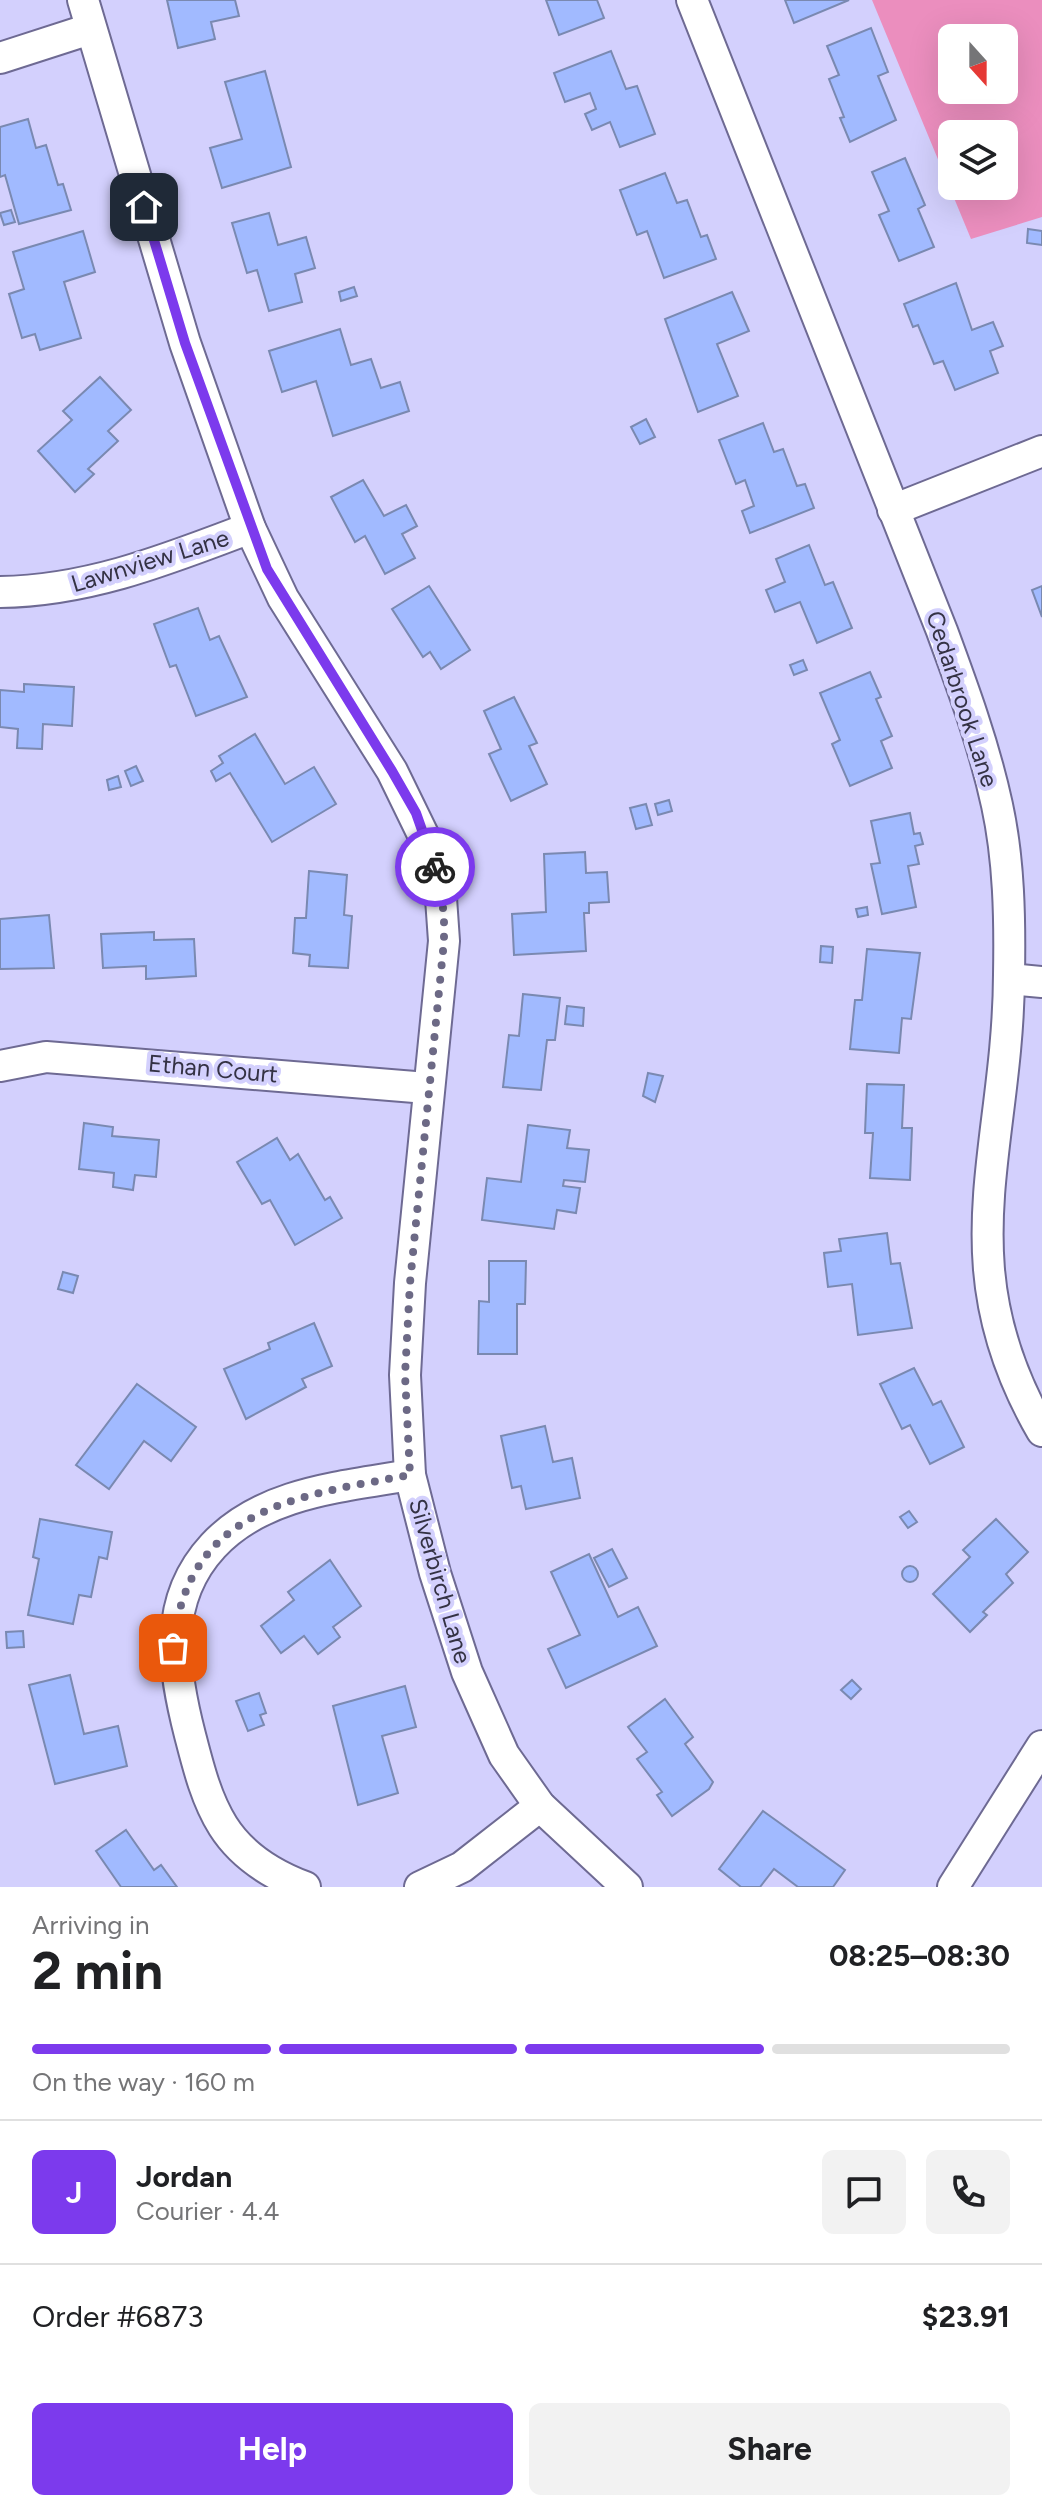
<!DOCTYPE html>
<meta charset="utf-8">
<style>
body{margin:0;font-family:Figtree,sans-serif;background:#f2f2f2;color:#202124;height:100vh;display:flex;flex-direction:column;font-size:30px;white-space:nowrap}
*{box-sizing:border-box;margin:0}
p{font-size:26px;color:#757577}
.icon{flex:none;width:44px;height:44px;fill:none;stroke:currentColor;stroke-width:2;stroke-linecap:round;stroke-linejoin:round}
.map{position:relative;height:1887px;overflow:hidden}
.panel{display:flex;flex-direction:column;background:#fff;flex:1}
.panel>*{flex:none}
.needle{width:52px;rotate:159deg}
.controls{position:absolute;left:938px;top:24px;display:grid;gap:16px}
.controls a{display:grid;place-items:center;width:80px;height:80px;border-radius:12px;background:#fff;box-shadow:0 8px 32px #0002;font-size:40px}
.pin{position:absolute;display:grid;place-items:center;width:68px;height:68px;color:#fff;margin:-34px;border-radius:16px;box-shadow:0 4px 12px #0006}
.courier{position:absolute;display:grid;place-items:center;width:80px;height:80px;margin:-40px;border:6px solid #7c3aed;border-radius:50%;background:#fff;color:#222;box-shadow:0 2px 10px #0007}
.summary em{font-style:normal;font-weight:700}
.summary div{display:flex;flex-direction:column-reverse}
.summary{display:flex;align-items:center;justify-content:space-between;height:136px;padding:0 32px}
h1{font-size:52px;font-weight:700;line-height:60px}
.bar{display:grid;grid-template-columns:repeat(4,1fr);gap:12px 8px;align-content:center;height:96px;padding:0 32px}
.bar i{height:10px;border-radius:6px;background:#e0e0e0}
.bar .selected{background:#7c3aed}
.bar p{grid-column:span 4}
.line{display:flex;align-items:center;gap:20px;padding:0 32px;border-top:2px solid #e0e0e0}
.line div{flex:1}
.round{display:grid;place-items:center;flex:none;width:84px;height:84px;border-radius:12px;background:#f2f2f2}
.cta{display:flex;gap:16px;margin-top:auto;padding:16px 32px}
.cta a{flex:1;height:92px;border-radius:12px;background:#7c3aed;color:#fff;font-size:32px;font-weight:700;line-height:92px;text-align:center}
.cta a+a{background:#f2f2f2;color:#202124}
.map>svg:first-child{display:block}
.green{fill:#eb8ebe;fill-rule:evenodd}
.building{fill:#a1baff;stroke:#7a89b1;stroke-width:2}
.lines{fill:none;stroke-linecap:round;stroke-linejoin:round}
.minor-casing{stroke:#6e6a93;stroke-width:34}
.minor{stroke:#fff;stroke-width:30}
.done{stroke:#6c6985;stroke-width:8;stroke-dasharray:0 14.4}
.route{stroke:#7c3aed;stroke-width:10}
.labels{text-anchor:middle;stroke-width:8;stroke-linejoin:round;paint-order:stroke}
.street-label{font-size:24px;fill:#343244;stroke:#d3d0fd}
</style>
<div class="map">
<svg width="1042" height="1887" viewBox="0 0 1042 1887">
<rect width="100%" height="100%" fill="#d3d0fd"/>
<path class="green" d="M872,0H1042V217L971,239ZM952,38H1004V90H952ZM952,134H1004V186H952Z"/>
<g class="building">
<path d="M167,0H235L239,16L211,22L215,39L178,48Z"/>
<path d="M546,0H597L604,18L559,35Z"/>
<path d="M785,0H849L794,23Z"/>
<path d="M871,28L888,72L878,76L896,120L850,142L840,118L844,117L829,79L839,75L827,46Z"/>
<path d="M611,51L626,89L637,86L655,134L620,147L610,122L592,130L585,114L596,109L590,93L565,102L554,73Z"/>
<path d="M265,71L291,167L222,188L210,148L242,139L225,82Z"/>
<path d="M28,119L36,148L46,145L58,185L63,184L71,210L19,224L5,175L0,177V127Z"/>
<path d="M905,158L925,205L918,209L934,247L899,261L879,215L889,211L872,172Z"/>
<path d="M665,173L677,203L687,200L701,237L707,235L716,259L664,278L647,231L637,235L620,190Z"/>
<path d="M11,210L15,222L4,225L0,213Z"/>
<path d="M269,213L278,245L306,237L315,268L295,274L302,302L269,311L257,270L247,273L232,223Z"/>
<path d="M1028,229L1042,231V245L1027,243Z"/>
<path d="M83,231L95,272L64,282L81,338L40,350L35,334L22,338L9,294L24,289L13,252Z"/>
<path d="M956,283L972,330L993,322L1003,346L990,351L998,373L955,390L943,361L934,364L918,325L913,327L904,304Z"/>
<path d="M354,287L357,296L341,301L339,292Z"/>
<path d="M732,292L749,331L717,344L738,396L698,412L665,319Z"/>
<path d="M340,329L351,365L371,359L381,388L400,382L409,411L333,436L316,381L282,392L269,351Z"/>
<path d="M100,377L131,410L108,431L118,441L88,469L94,474L75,492L38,451L72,420L63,411Z"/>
<path d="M646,419L655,437L640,444L631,427Z"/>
<path d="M763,423L774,452L783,449L797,486L805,484L814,508L750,533L742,511L754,506L745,480L736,484L719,440Z"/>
<path d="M363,480L384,516L406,505L417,526L402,534L415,558L385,574L365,536L355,542L331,497Z"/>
<path d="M809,545L825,585L833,582L852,628L817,643L800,602L775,612L766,590L785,582L776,559Z"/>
<path d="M429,586L470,650L441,669L430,652L423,657L392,609Z"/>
<path d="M1042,586V617L1032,590Z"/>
<path d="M198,608L210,640L219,636L247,697L196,716L176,665L170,667L154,624Z"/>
<path d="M803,660L807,670L794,675L790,665Z"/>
<path d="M870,672L881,697L876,699L892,736L881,741L892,768L850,786L832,744L840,740L820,693Z"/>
<path d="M24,684L74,687L72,726L43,724L42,749L17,748L18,729L0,727V690L24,692Z"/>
<path d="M514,697L537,743L529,746L547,784L511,801L489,754L501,749L484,711Z"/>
<path d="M255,734L285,784L314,767L336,804L272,842L230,773L216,781L211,771L223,763L219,756Z"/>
<path d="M136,766L143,781L131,786L125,771Z"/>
<path d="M118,776L121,787L109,790L107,780Z"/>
<path d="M669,800L672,811L658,815L655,804Z"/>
<path d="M646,804L652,825L636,829L630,808Z"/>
<path d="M910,813L914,834L920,833L923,844L915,846L919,864L908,866L916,907L882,914L871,864L880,863L871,821Z"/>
<path d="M585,852L586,873L607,872L609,902L589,903V913H584L586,951L514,955L512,914L546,912L544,854Z"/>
<path d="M309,871L347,875L344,915L352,916L348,968L309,966L310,955L293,953L295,918H306Z"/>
<path d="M867,907L868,915L858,917L856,909Z"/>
<path d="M49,915L54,968L0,969V919Z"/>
<path d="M154,932V940L194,939L196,976L146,979V966L103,968L101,934Z"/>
<path d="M821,946L833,947L832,963L820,962Z"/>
<path d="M867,949L920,953L911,1019L902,1018L899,1053L850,1049L855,1000H862Z"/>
<path d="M523,994L560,998L555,1040H547L541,1090L503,1087L509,1035L519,1036Z"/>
<path d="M567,1006L584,1008L583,1026L565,1024Z"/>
<path d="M648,1073L663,1076L655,1102L643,1096Z"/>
<path d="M867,1084L904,1085L902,1128H912L910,1180L870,1178L873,1133H865Z"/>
<path d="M84,1123L113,1127L112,1136L159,1140L156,1177L135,1175L133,1190L113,1187L114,1173L79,1169Z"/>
<path d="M528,1125L570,1130L567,1148L589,1150L585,1182L564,1180L563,1186L580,1188L576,1213L557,1210L554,1229L482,1220L487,1178L521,1182Z"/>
<path d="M277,1138L290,1160L298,1154L325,1200L330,1197L342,1218L295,1245L270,1200L262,1204L237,1162Z"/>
<path d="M887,1233L891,1264L900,1263L912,1328L858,1335L852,1284L828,1287L824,1253L841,1251L839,1239Z"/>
<path d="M489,1261H526L525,1304H517V1354H478L479,1301L489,1302Z"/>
<path d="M63,1272L78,1276L73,1293L58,1289Z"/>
<path d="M314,1323L332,1366L302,1379L306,1387L246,1419L224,1369L270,1349L268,1343Z"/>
<path d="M914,1368L933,1405L941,1401L964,1447L930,1464L910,1425L902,1429L880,1384Z"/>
<path d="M137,1384L196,1427L171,1461L144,1441L109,1489L76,1465Z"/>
<path d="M545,1426L553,1462L572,1458L580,1498L526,1509L521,1486L512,1488L501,1436Z"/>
<path d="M909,1511L917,1522L908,1528L900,1517Z"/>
<path d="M40,1519L112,1532L107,1559L99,1557L91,1597L79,1595L73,1624L28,1615L39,1559L33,1557Z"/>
<path d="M996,1519L1028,1552L1006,1574L1013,1583L983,1612L987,1615L970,1632L933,1594L970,1557L963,1550Z"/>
<path d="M612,1549L627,1578L609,1587L594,1558Z"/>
<path d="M589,1554L618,1617L638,1607L657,1646L566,1688L548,1649L580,1635L551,1572Z"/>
<path d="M330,1560L361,1606L333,1627L340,1637L318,1654L304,1636L281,1653L261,1626L294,1600L288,1592Z"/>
<circle cx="910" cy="1574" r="8"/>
<path d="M23,1631L24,1647L7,1648L6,1632Z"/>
<path d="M70,1675L84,1734L118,1726L127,1766L55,1784L29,1685Z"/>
<path d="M852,1680L861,1689L851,1699L841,1690Z"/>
<path d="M405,1686L416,1727L382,1736L398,1793L358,1805L333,1706Z"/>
<path d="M259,1693L266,1713L260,1715L264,1725L248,1731L236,1701Z"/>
<path d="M665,1699L693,1737L685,1744L713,1782L709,1789L672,1816L657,1795L662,1792L637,1759L647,1752L628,1727Z"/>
<path d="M763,1811L845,1870L833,1887H798L774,1869L760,1887H741L719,1869Z"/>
<path d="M126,1830L154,1870L161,1865L177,1887H121L96,1851Z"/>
</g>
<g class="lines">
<g class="minor-casing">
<g id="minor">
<path d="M83,0L185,343L250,528L283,598L392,771L430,849L440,884L444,941L410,1283L405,1375L410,1475L435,1573L467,1672L504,1755L540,1806L627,1887"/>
<path d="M692,0L942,631C963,688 984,745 997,805C1009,860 1010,918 1009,975C1008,1150 944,1262 1042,1431"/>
<path d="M0,58L90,29"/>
<path d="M893,510L1042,451"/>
<path d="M0,592C89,591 168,559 250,528"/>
<path d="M1009,979L1042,982"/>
<path d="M0,1066L46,1057L427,1088"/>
<path d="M305,1887C273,1875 242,1856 223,1826C206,1799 198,1766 190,1735C173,1669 162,1601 213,1546C263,1492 342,1487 410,1475"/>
<path d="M420,1887L462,1867L540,1806"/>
<path d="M953,1887L1042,1746"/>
</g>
</g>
<use href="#minor" class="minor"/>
</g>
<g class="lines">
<path class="done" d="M173,1648C186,1508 296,1496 410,1475L405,1375L410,1283L444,941V913L435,867"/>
<path class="route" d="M144,207L185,343L267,569L392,771L416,813L435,867"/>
</g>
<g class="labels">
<g class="street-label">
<text transform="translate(150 561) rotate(-17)" y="8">Lawnview Lane</text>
<text transform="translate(962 699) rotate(72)" y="8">Cedarbrook Lane</text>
<text transform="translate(213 1069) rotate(5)" y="8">Ethan Court</text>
<text transform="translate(440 1581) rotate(74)" y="8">Silverbirch Lane</text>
</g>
</g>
</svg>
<div class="controls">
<a><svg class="needle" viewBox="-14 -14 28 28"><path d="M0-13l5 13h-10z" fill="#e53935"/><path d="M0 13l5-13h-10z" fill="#757577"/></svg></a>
<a><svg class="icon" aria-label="layers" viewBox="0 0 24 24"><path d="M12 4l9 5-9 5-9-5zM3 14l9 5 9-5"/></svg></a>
</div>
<div class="pin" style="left:173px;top:1648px;background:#ea580c"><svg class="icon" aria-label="bag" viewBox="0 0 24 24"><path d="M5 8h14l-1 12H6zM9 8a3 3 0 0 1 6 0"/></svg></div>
<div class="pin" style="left:144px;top:207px;background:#1f2937"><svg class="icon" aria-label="home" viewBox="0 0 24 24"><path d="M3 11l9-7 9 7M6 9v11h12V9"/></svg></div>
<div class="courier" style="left:435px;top:867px"><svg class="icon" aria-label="bike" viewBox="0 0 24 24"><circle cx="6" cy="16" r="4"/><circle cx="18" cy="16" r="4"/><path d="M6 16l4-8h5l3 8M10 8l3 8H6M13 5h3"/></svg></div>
</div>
<section class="panel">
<div class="summary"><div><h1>2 min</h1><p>Arriving in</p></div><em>08:25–08:30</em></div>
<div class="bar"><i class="selected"></i><i class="selected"></i><i class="selected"></i><i></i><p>On the way · 160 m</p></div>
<div class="line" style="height:144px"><b class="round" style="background:#7c3aed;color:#fff">J</b><div><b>Jordan</b><p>Courier · 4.4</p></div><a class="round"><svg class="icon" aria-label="chat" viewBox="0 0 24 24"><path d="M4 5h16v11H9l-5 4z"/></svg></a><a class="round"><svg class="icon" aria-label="phone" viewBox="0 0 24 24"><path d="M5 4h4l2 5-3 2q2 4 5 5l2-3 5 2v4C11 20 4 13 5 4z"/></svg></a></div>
<div class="line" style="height:104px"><div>Order #6873</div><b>$23.91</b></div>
<div class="cta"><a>Help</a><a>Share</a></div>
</section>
